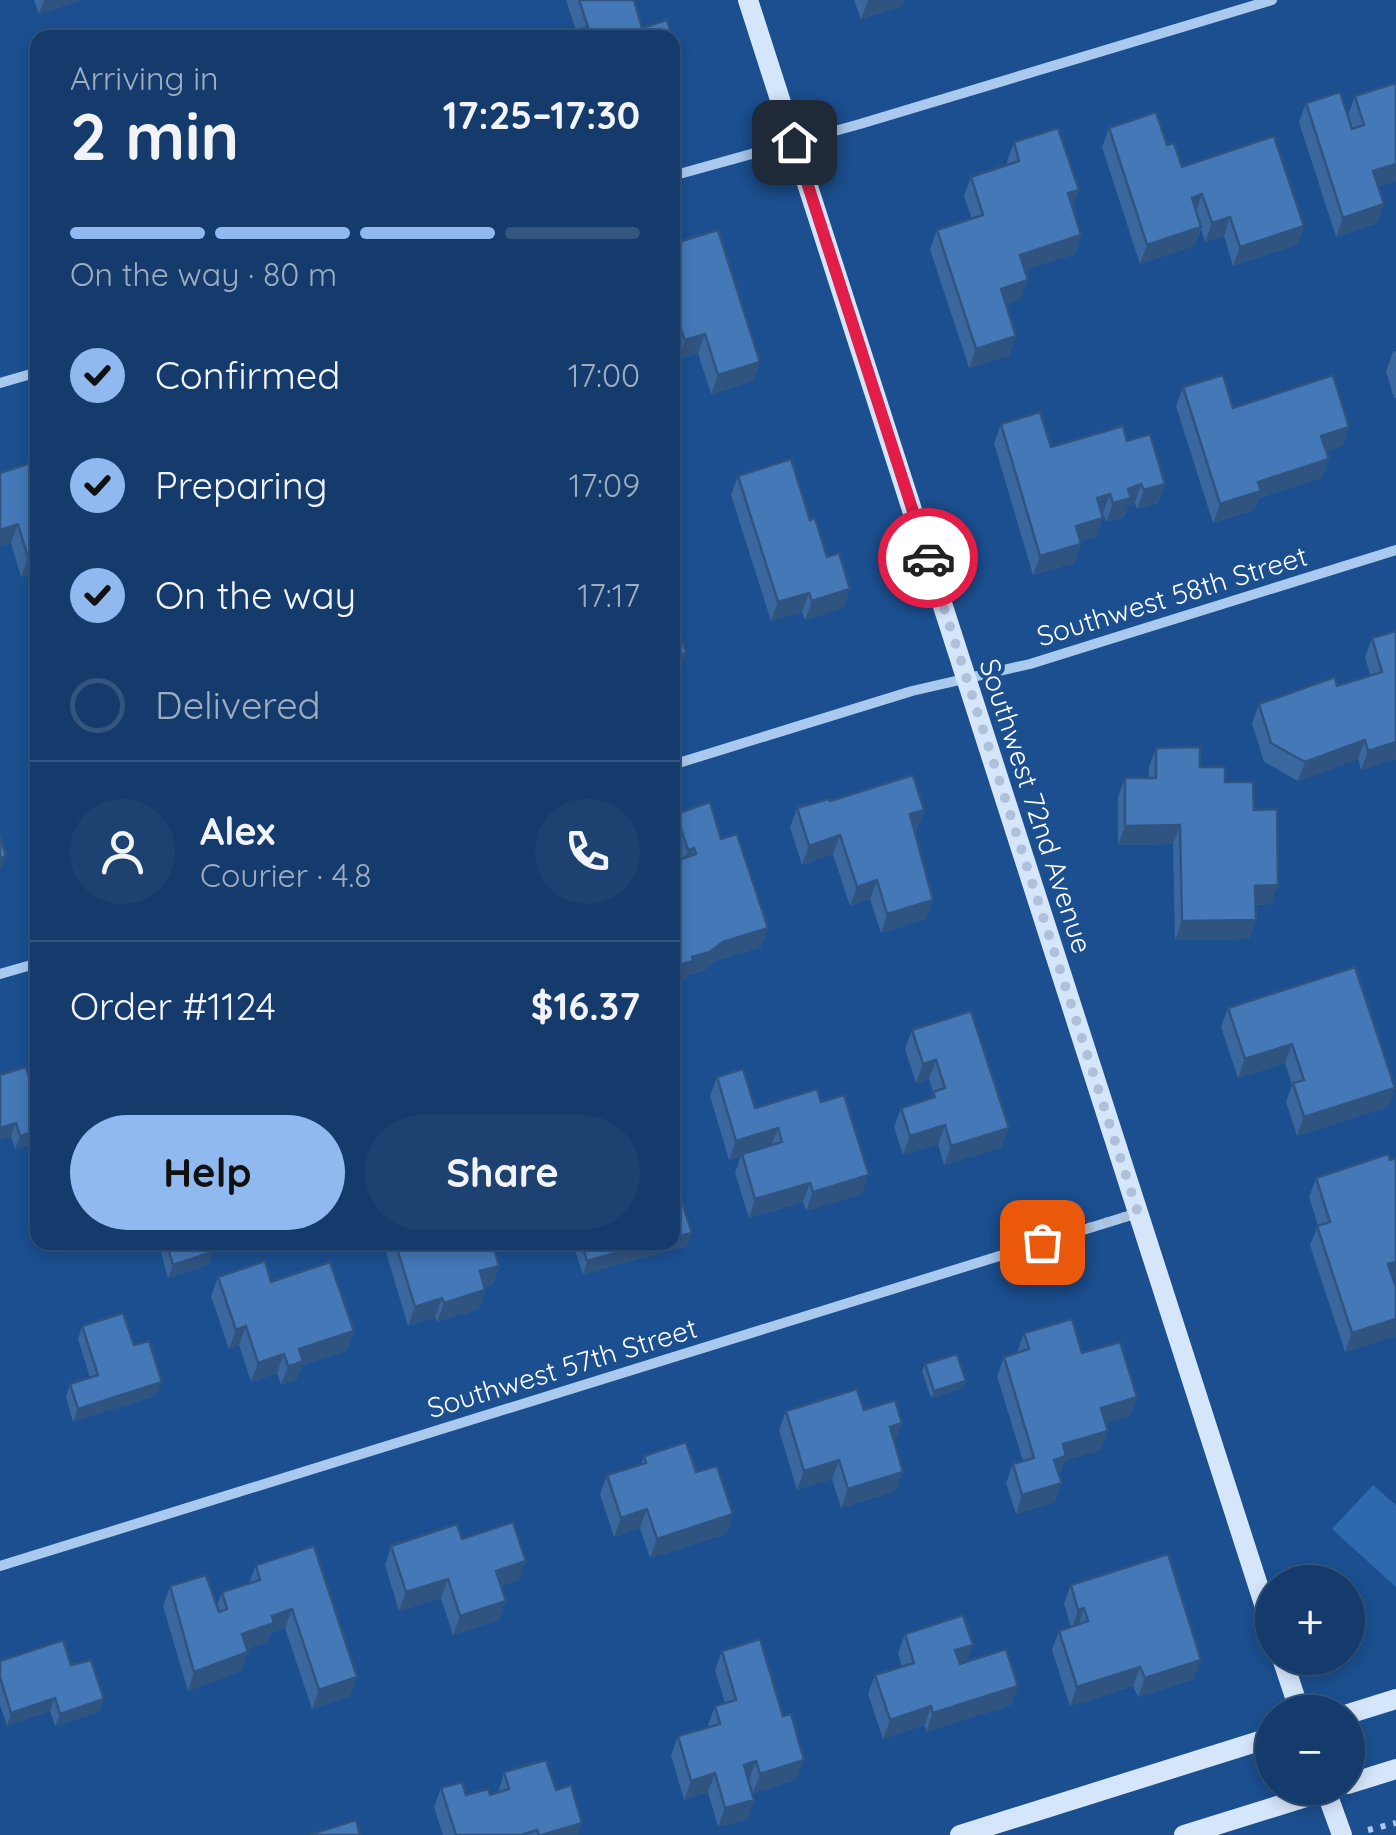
<!DOCTYPE html>
<meta charset="utf-8">
<style>
body{margin:0;font-family:Quicksand,sans-serif;background:#1d4271;color:#f1f3f6;height:100vh;display:flex;flex-direction:column;font-size:38px;white-space:nowrap}
*{box-sizing:border-box;margin:0}
p{font-size:32px;color:#9dadc1}
.icon{flex:none;width:55px;height:55px;fill:none;stroke:currentColor;stroke-width:2;stroke-linecap:round;stroke-linejoin:round}
.map{position:relative;flex:1;overflow:hidden}
.panel{position:absolute;left:30px;top:30px;width:650px;height:1220px;display:flex;flex-direction:column;background:#143b6b;border-radius:20px;box-shadow:0 5px 15px #0003,0 0 0 2px #33557e}
.panel>*{flex:none}
.controls{position:absolute;left:1255px;top:1565px;display:grid;gap:20px}
.controls a{display:grid;place-items:center;width:110px;height:110px;border-radius:50%;background:#143b6b;box-shadow:0 5px 15px #0003,0 0 0 2px #33557e;font-size:50px}
.pin{position:absolute;display:grid;place-items:center;width:85px;height:85px;color:#fff;margin:-42px;border-radius:20px;box-shadow:0 5px 15px #0006}
.courier{position:absolute;display:grid;place-items:center;width:100px;height:100px;margin:-50px;border:8px solid #e11d48;border-radius:50%;background:#fff;color:#222;box-shadow:0 2px 12px #0007}
.headline em{font-style:normal;font-weight:700}
.headline div{display:flex;flex-direction:column-reverse}
.headline{display:flex;align-items:center;justify-content:space-between;height:170px;padding:0 40px}
h1{font-size:65px;font-weight:700;line-height:75px}
.bar{display:grid;grid-template-columns:repeat(4,1fr);gap:15px 10px;align-content:center;height:120px;padding:0 40px}
.bar i{height:12px;border-radius:8px;background:#33557e}
.bar .current{background:#90b9f0}
.bar p{grid-column:span 4}
.line{display:flex;align-items:center;gap:25px;padding:0 40px;border-top:2px solid #33557e}
.line div{flex:1}
.round{display:grid;place-items:center;flex:none;width:105px;height:105px;border-radius:52px;background:#1d4271}
ol{padding:0 40px;list-style:none}
li{display:flex;align-items:center;gap:30px;height:110px}
li p{margin-inline-start:auto}
li .icon{padding:10px;border-radius:50%;background:#90b9f0;color:#111;stroke-width:4}
li:last-child{color:#9dadc1}
li i{width:55px;height:55px;border:5px solid #33557e;border-radius:50%}
.action{display:flex;gap:20px;margin-top:auto;padding:20px 40px}
.action a{flex:1;height:115px;border-radius:60px;background:#90b9f0;color:#111;font-size:40px;font-weight:700;line-height:115px;text-align:center}
.action a+a{background:#1d4271;color:#f1f3f6}
.map>svg:first-child{display:block}
.green{fill:#2e69ad}
.lines{fill:none;stroke-linecap:round;stroke-linejoin:round}
.path{stroke:#a9c9ee;stroke-width:6;stroke-dasharray:5 8;stroke-linecap:butt}
.street{stroke:#a9c9ee;stroke-width:10}
.secondary{stroke:#d6e6fa;stroke-width:20}
.wall{fill:#3a679d}
.shaded-wall{fill:#305480}
.building{fill:#4478b7;stroke:#305480;stroke-width:2.5}
.done{stroke:#afc1d8;stroke-width:10;stroke-dasharray:0 18}
.route{stroke:#e11d48;stroke-width:12}
.labels{text-anchor:middle;stroke-width:8;stroke-linejoin:round;paint-order:stroke}
.street-label{font-size:28px;fill:#fff;stroke:#1b4f8f}
</style>
<div class="map">
<svg width="1396" height="1835" viewBox="0 0 1396 1835">
<rect width="100%" height="100%" fill="#1b4f8f"/>
<path class="green" d="M1373,1485L1396,1505V1587L1332,1529Z"/>
<g class="lines">
<path class="path" d="M1368,1830L1396,1823"/>
<g class="street">
<path d="M672,176L860,124L1272,0"/>
<path d="M0,383L38,372"/>
<path d="M672,765L912,691L1030,664L1396,550"/>
<path d="M0,974L38,963"/>
<path d="M0,1566L1138,1213"/>
</g>
<g class="secondary">
<path d="M748,0L1272,1629"/>
<path d="M1282,1658L1300,1712"/>
<path d="M1348,1714L1396,1699"/>
<path d="M1348,1784L1396,1769"/>
<path d="M1325,1788L1342,1835"/>
<path d="M960,1835L1272,1737"/>
<path d="M1184,1835L1335,1788"/>
</g>
</g>
<g class="wall">
<path d="M34,0H82L39,14Z"/>
<path d="M566,0H634L642,28L667,20L680,62L674,81L672,38H568L569,33L576,31Z"/>
<path d="M854,0H904L902,6L861,19Z"/>
<path d="M1396,83V181L1378,186L1377,223L1336,237L1299,122L1306,103L1348,115L1355,96Z"/>
<path d="M1109,128L1167,145L1182,167L1304,226L1297,245L1233,266L1224,236L1205,242L1201,229L1194,246L1140,264L1102,147Z"/>
<path d="M1014,142L1079,190L1072,207L1081,235L1075,254L1025,270L1021,299L1006,304L1010,355L969,368L930,249L937,230L972,219L964,196L971,177L1008,165L1007,161Z"/>
<path d="M672,244L760,362L753,381L711,394L698,353L678,360L672,344Z"/>
<path d="M1396,351V398H1394L1386,371L1393,352Z"/>
<path d="M1183,387L1233,408L1349,427L1343,446L1326,451L1329,459L1322,478L1259,498L1254,510L1213,523L1176,406Z"/>
<path d="M1001,424L1051,447L1165,484L1158,503L1137,509L1135,503L1128,506L1124,517L1106,522L1103,513H1102L1096,537L1081,541L1074,563L1033,575L994,443Z"/>
<path d="M0,473L38,572L21,577L11,543Z"/>
<path d="M738,476L810,520L827,557L850,589L843,608L805,620L802,612L771,621L731,495Z"/>
<path d="M1396,631V759L1361,770L1358,759L1298,781L1264,762L1252,723L1259,704L1337,686L1370,675L1365,657L1372,638Z"/>
<path d="M1156,748L1200,767L1225,782L1254,810L1271,904L1256,905V920L1249,939L1175,940L1173,844L1118,845V797L1125,778H1149V767Z"/>
<path d="M830,801L924,810L917,829L914,830L933,900L926,919L881,933L870,899L850,906L833,854L802,865L790,827L797,808Z"/>
<path d="M676,814L721,839L761,947L716,961L703,971L688,975L686,980L678,860L672,843V824Z"/>
<path d="M1355,967L1388,1107L1297,1136L1286,1102L1292,1085L1285,1063L1238,1078L1221,1027L1228,1008Z"/>
<path d="M912,1030L1002,1147L944,1165L938,1144L903,1155L894,1127L901,1108L931,1099L933,1092L929,1079L916,1083L905,1049Z"/>
<path d="M0,1075L38,1142L15,1149L11,1136L0,1139Z"/>
<path d="M717,1077L755,1108L821,1102L862,1194L806,1211L803,1202L749,1218L735,1173L741,1156L729,1160L710,1096Z"/>
<path d="M1316,1178L1396,1287V1336L1345,1352L1310,1245L1318,1225L1309,1197Z"/>
<path d="M158,1242H209L212,1252L208,1265L168,1278Z"/>
<path d="M383,1242H492L499,1266L492,1285L484,1287L485,1290L479,1309L437,1322L435,1317L408,1326Z"/>
<path d="M572,1242H672L687,1246L583,1274Z"/>
<path d="M218,1277L271,1282L354,1331L347,1350L302,1365L296,1380L281,1385L277,1373L251,1382L239,1345L229,1349L211,1296Z"/>
<path d="M82,1326L134,1345L157,1395L73,1422L66,1397L70,1384L90,1378L78,1339Z"/>
<path d="M1024,1333L1082,1353L1137,1397L1130,1416L1105,1423L1108,1431L1101,1450L1065,1460L1059,1475L1055,1502L1016,1514L1006,1483L1013,1464L1023,1461L997,1376L1004,1357L1017,1353Z"/>
<path d="M925,1364L966,1381L963,1388L931,1398L922,1371Z"/>
<path d="M864,1410L902,1423L894,1443L896,1491L841,1508L832,1479L797,1490L779,1430L786,1411Z"/>
<path d="M644,1456L696,1472L733,1514L726,1534L650,1558L640,1528L614,1537L600,1494L607,1475L641,1464Z"/>
<path d="M462,1539L519,1580L501,1586L499,1620L453,1635L441,1598L399,1611L385,1565L391,1546Z"/>
<path d="M314,1546L350,1696L312,1709L285,1628L271,1633L267,1642L247,1649L248,1652L241,1671L188,1691L163,1606L170,1586L217,1606L222,1592L249,1583L256,1565Z"/>
<path d="M1071,1585L1194,1679L1138,1697L1133,1686L1070,1706L1052,1650L1059,1631L1071,1627L1064,1604Z"/>
<path d="M905,1634L1018,1686L1011,1705L926,1732L925,1725L883,1739L868,1694L875,1675L902,1667L898,1653Z"/>
<path d="M722,1651L797,1779L753,1793L749,1780L748,1819L718,1827L708,1792L684,1800L671,1755L678,1736L709,1728L708,1725L715,1706L725,1703L715,1670Z"/>
<path d="M0,1661L71,1665L104,1699L99,1712L55,1726L50,1711L7,1726L0,1705Z"/>
<path d="M504,1772L556,1790L578,1835H443L434,1807L441,1788L466,1795H490L498,1793Z"/>
</g>
<g class="shaded-wall">
<path d="M44,0H82L39,14Z"/>
<path d="M868,0H904L902,6L861,19Z"/>
<path d="M680,62L674,81H672V64Z"/>
<path d="M1396,164V181L1366,190L1373,171Z"/>
<path d="M1079,190L1072,209L1068,193Z"/>
<path d="M1202,194L1196,213L1192,198Z"/>
<path d="M1384,204L1377,223L1336,237L1343,218Z"/>
<path d="M1230,217L1224,236L1205,242L1212,223Z"/>
<path d="M1304,226L1297,245L1233,266L1240,247Z"/>
<path d="M1201,227L1194,246L1140,264L1147,245Z"/>
<path d="M1081,235L1075,254L1013,274L1020,255Z"/>
<path d="M1028,280L1021,299L994,308L1001,289Z"/>
<path d="M679,325L672,344V327Z"/>
<path d="M705,334L698,353L678,360L685,340Z"/>
<path d="M1016,336L1010,355L969,368L976,349Z"/>
<path d="M760,362L753,381L711,394L718,375Z"/>
<path d="M1349,427L1343,446L1314,455L1321,436Z"/>
<path d="M1329,459L1322,478L1259,498L1254,510L1213,523L1220,504L1258,482Z"/>
<path d="M1141,484L1135,503L1128,506L1124,517L1106,522L1113,503L1128,489Z"/>
<path d="M1165,484L1158,503L1137,509L1144,490Z"/>
<path d="M1110,494L1103,513L1090,517L1097,498Z"/>
<path d="M1103,518L1096,537L1069,545L1076,526Z"/>
<path d="M18,524L11,543L0,546V530Z"/>
<path d="M1081,544L1074,563L1033,575L1040,556Z"/>
<path d="M38,555V572L21,577L28,558Z"/>
<path d="M850,589L843,608L805,620L812,601Z"/>
<path d="M809,593L802,612L771,621L778,602Z"/>
<path d="M686,653L682,666L672,668V657Z"/>
<path d="M1365,740L1358,759L1298,781L1305,762Z"/>
<path d="M1396,742V759L1361,770L1368,751Z"/>
<path d="M924,810L917,829L903,833L910,814Z"/>
<path d="M1180,825L1173,844L1118,845L1125,826Z"/>
<path d="M840,835L833,854L802,865L809,846Z"/>
<path d="M694,848L687,867L681,869L688,850Z"/>
<path d="M6,856L1,869H0V858Z"/>
<path d="M877,880L870,899L850,906L857,887Z"/>
<path d="M1278,885L1271,904L1248,905L1255,886Z"/>
<path d="M933,900L926,919L881,933L887,914Z"/>
<path d="M1256,920L1249,939L1175,940L1182,921Z"/>
<path d="M768,928L761,947L716,961L703,971L688,975L686,980L672,984V967L723,942Z"/>
<path d="M1292,1044L1285,1063L1238,1078L1245,1059Z"/>
<path d="M936,1060L929,1079L916,1083L923,1064Z"/>
<path d="M1395,1088L1388,1107L1297,1136L1304,1117Z"/>
<path d="M16,1123L11,1136L0,1139V1128Z"/>
<path d="M945,1125L938,1144L903,1155L910,1136Z"/>
<path d="M778,1128L771,1147L729,1160L736,1141Z"/>
<path d="M1009,1128L1002,1147L944,1165L951,1146Z"/>
<path d="M38,1131V1142L15,1149L20,1136Z"/>
<path d="M869,1175L862,1194L806,1211L813,1192Z"/>
<path d="M810,1183L803,1202L749,1218L755,1199Z"/>
<path d="M692,1233L687,1246L583,1274L587,1261L655,1242H672V1238Z"/>
<path d="M212,1252L208,1265L168,1278L173,1265Z"/>
<path d="M1396,1262V1279L1382,1283L1388,1264Z"/>
<path d="M499,1266L492,1285L473,1290L480,1271Z"/>
<path d="M485,1290L479,1309L437,1322L444,1303Z"/>
<path d="M442,1298L435,1317L408,1326L415,1307Z"/>
<path d="M1396,1319V1336L1345,1352L1352,1333Z"/>
<path d="M246,1326L239,1345L229,1349L236,1330Z"/>
<path d="M354,1331L347,1350L302,1365L296,1380L281,1385L288,1366L299,1349Z"/>
<path d="M284,1354L277,1373L251,1382L258,1363Z"/>
<path d="M966,1381L963,1388L931,1398L934,1391Z"/>
<path d="M162,1382L157,1395L73,1422L78,1409Z"/>
<path d="M1137,1397L1130,1416L1094,1427L1101,1408Z"/>
<path d="M902,1423L895,1442L883,1446L890,1427Z"/>
<path d="M1108,1431L1101,1450L1065,1460L1059,1475L1054,1460L1063,1444Z"/>
<path d="M839,1460L832,1479L797,1490L804,1471Z"/>
<path d="M903,1472L896,1491L841,1508L848,1489Z"/>
<path d="M1062,1483L1055,1502L1016,1514L1022,1495Z"/>
<path d="M647,1509L640,1528L614,1537L621,1518Z"/>
<path d="M733,1514L726,1534L650,1558L657,1539Z"/>
<path d="M526,1561L519,1580L489,1590L496,1571Z"/>
<path d="M448,1579L441,1598L399,1611L406,1592Z"/>
<path d="M506,1601L499,1620L453,1635L460,1616Z"/>
<path d="M1084,1608L1078,1627L1072,1629L1078,1610Z"/>
<path d="M292,1609L285,1628L271,1633L267,1642L235,1653L242,1634L272,1616Z"/>
<path d="M973,1645L966,1664L948,1669L955,1650Z"/>
<path d="M248,1652L241,1671L188,1691L194,1672Z"/>
<path d="M1201,1660L1194,1679L1138,1697L1145,1678Z"/>
<path d="M1140,1667L1133,1686L1070,1706L1077,1687Z"/>
<path d="M357,1677L350,1696L312,1709L319,1690Z"/>
<path d="M1018,1686L1011,1705L926,1732L933,1713Z"/>
<path d="M55,1698L50,1711L7,1726L11,1713Z"/>
<path d="M104,1699L99,1712L55,1726L60,1714Z"/>
<path d="M931,1706L925,1725L883,1739L890,1720Z"/>
<path d="M804,1760L797,1779L753,1793L760,1774Z"/>
<path d="M756,1761L749,1780L744,1765Z"/>
<path d="M715,1773L708,1792L684,1800L691,1781Z"/>
<path d="M754,1800L748,1819L718,1827L725,1808Z"/>
<path d="M582,1823L578,1835H542Z"/>
</g>
<g class="building">
<path d="M579,0H634L642,28L667,20L680,62L672,64V38H570L569,33L588,27Z"/>
<path d="M1396,83V164L1373,171L1384,204L1343,218L1306,103L1340,92L1352,129L1364,125L1355,96Z"/>
<path d="M1156,112L1167,145L1174,143L1182,167L1274,136L1304,226L1240,247L1230,217L1212,223L1202,194L1192,198L1201,227L1147,245L1109,128Z"/>
<path d="M1058,128L1079,190L1068,193L1081,235L1020,255L1028,280L1001,289L1016,336L976,349L937,230L983,215L971,177L1019,161L1014,142Z"/>
<path d="M718,230L760,362L718,375L705,334L685,340L679,325L672,327V288L679,286L672,266V244Z"/>
<path d="M1223,375L1233,408L1333,375L1349,427L1321,436L1329,459L1258,482L1261,491L1220,504L1183,387Z"/>
<path d="M1040,412L1051,447L1123,426L1127,441L1150,434L1165,484L1144,490L1141,484L1128,489L1131,498L1113,503L1110,494L1097,498L1103,518L1076,526L1081,544L1040,556L1001,424Z"/>
<path d="M791,459L810,520L815,518L827,557L839,553L850,589L812,601L809,593L778,602L738,476Z"/>
<path d="M31,463L38,483V555L28,558L18,524L0,530V473Z"/>
<path d="M672,608L686,653L672,657Z"/>
<path d="M1396,631V742L1368,751L1365,740L1305,762L1271,743L1259,704L1335,677L1337,686L1382,672L1372,638Z"/>
<path d="M1200,747V767H1225V782H1253L1254,810L1277,809L1278,885L1255,886L1256,920L1182,921L1180,825L1125,826V778H1156V748Z"/>
<path d="M913,775L924,810L910,814L933,900L887,914L877,880L857,887L840,835L809,846L797,808L828,799L830,801Z"/>
<path d="M710,802L721,839L737,834L768,928L723,942L710,952L692,957L693,961L672,967V862L696,854L694,848L688,850L676,814Z"/>
<path d="M0,837L6,856L0,858Z"/>
<path d="M1355,967L1395,1088L1304,1117L1293,1083L1304,1080L1292,1044L1245,1059L1228,1008Z"/>
<path d="M971,1011L1009,1128L951,1146L945,1125L910,1136L901,1108L935,1097L933,1092L945,1088L936,1060L923,1064L912,1030Z"/>
<path d="M26,1067L31,1084L38,1082V1131L20,1136L16,1123L0,1128V1075Z"/>
<path d="M743,1069L755,1108L817,1089L821,1102L844,1095L869,1175L813,1192L810,1183L755,1199L742,1154L782,1142L778,1128L736,1141L717,1077Z"/>
<path d="M1388,1154L1390,1160L1396,1158V1262L1388,1264L1396,1287V1319L1352,1333L1317,1226L1330,1222L1316,1178Z"/>
<path d="M681,1199L692,1233L672,1238V1201Z"/>
<path d="M166,1242H209L212,1252L173,1265Z"/>
<path d="M395,1242H492L499,1266L480,1271L485,1290L444,1303L442,1298L415,1307Z"/>
<path d="M581,1242H655L587,1261Z"/>
<path d="M265,1261L271,1282L330,1262L354,1331L299,1349L303,1361L296,1364L288,1366L284,1354L258,1363L246,1326L236,1330L218,1277Z"/>
<path d="M123,1313L134,1345L149,1341L162,1382L78,1409L70,1384L98,1375L82,1326Z"/>
<path d="M1072,1319L1082,1353L1120,1342L1137,1397L1101,1408L1108,1431L1063,1444L1066,1456L1054,1460L1062,1483L1022,1495L1013,1464L1034,1458L1004,1357L1029,1349L1024,1333Z"/>
<path d="M957,1354L966,1381L934,1391L925,1364Z"/>
<path d="M857,1389L864,1410L895,1400L902,1423L890,1427L903,1472L848,1489L839,1460L804,1471L786,1411Z"/>
<path d="M686,1442L696,1472L717,1466L733,1514L657,1539L647,1509L621,1518L607,1475L646,1463L644,1456Z"/>
<path d="M513,1522L526,1561L496,1571L506,1601L460,1616L448,1579L406,1592L391,1546L457,1524L462,1539Z"/>
<path d="M314,1546L357,1677L319,1690L292,1609L272,1616L274,1623L242,1634L248,1652L194,1672L170,1586L206,1575L219,1612L227,1609L222,1592L260,1580L256,1565Z"/>
<path d="M1168,1554L1201,1660L1145,1678L1140,1667L1077,1687L1059,1631L1088,1621L1084,1608L1078,1610L1071,1585Z"/>
<path d="M963,1615L973,1645L955,1650L960,1664L1006,1649L1018,1686L933,1713L931,1706L890,1720L875,1675L914,1663L905,1634Z"/>
<path d="M760,1639L783,1716L791,1714L804,1760L760,1774L756,1761L744,1765L754,1800L725,1808L715,1773L691,1781L678,1736L720,1724L715,1706L736,1700L722,1651Z"/>
<path d="M63,1640L71,1665L91,1660L104,1699L60,1714L55,1698L11,1713L0,1677V1661Z"/>
<path d="M546,1760L556,1790L571,1785L582,1823L542,1835H539L537,1830L521,1835H456L441,1788L462,1782L466,1795L488,1789L490,1795L509,1789L504,1772Z"/>
<path d="M356,1820L360,1835H309Z"/>
</g>
<g class="lines">
<path class="done" d="M928,558L1138,1213L1042,1242"/>
<path class="route" d="M794,142L928,558"/>
</g>
<g class="labels">
<g class="street-label">
<text transform="translate(1172 596) rotate(-17)" y="10">Southwest 58th Street</text>
<text transform="translate(1036 806) rotate(72)" y="10">Southwest 72nd Avenue</text>
<text transform="translate(562 1368) rotate(-17)" y="10">Southwest 57th Street</text>
</g>
</g>
</svg>
<div class="controls">
<a>+</a>
<a>−</a>
</div>
<div class="pin" style="left:1042px;top:1242px;background:#ea580c"><svg class="icon" aria-label="bag" viewBox="0 0 24 24"><path d="M5 8h14l-1 12H6zM9 8a3 3 0 0 1 6 0"/></svg></div>
<div class="pin" style="left:794px;top:142px;background:#1f2937"><svg class="icon" aria-label="home" viewBox="0 0 24 24"><path d="M3 11l9-7 9 7M6 9v11h12V9"/></svg></div>
<div class="courier" style="left:928px;top:558px"><svg class="icon" aria-label="car" viewBox="0 0 24 24"><path d="M5 17H2v-5l4-1 3-4h7l3 4 3 1v5h-3M9 17h6M6 11h13"/><circle cx="7" cy="17" r="2"/><circle cx="17" cy="17" r="2"/></svg></div>
<section class="panel">
<div class="headline"><div><h1>2 min</h1><p>Arriving in</p></div><em>17:25–17:30</em></div>
<div class="bar"><i class="current"></i><i class="current"></i><i class="current"></i><i></i><p>On the way · 80 m</p></div>
<ol>
<li><svg class="icon" aria-label="check" viewBox="0 0 24 24"><path d="M5 12l5 5 9-10"/></svg>Confirmed<p>17:00</p></li>
<li><svg class="icon" aria-label="check" viewBox="0 0 24 24"><path d="M5 12l5 5 9-10"/></svg>Preparing<p>17:09</p></li>
<li><svg class="icon" aria-label="check" viewBox="0 0 24 24"><path d="M5 12l5 5 9-10"/></svg>On the way<p>17:17</p></li>
<li><i></i>Delivered</li>
</ol>
<div class="line" style="height:180px"><a class="round"><svg class="icon" aria-label="person" viewBox="0 0 24 24"><circle cx="12" cy="8" r="4"/><path d="M4 21q1-7 8-7t8 7"/></svg></a><div><b>Alex</b><p>Courier · 4.8</p></div><a class="round"><svg class="icon" aria-label="phone" viewBox="0 0 24 24"><path d="M5 4h4l2 5-3 2q2 4 5 5l2-3 5 2v4C11 20 4 13 5 4z"/></svg></a></div>
<div class="line" style="height:130px"><div>Order #1124</div><b>$16.37</b></div>
<div class="action"><a>Help</a><a>Share</a></div>
</section>
</div>
